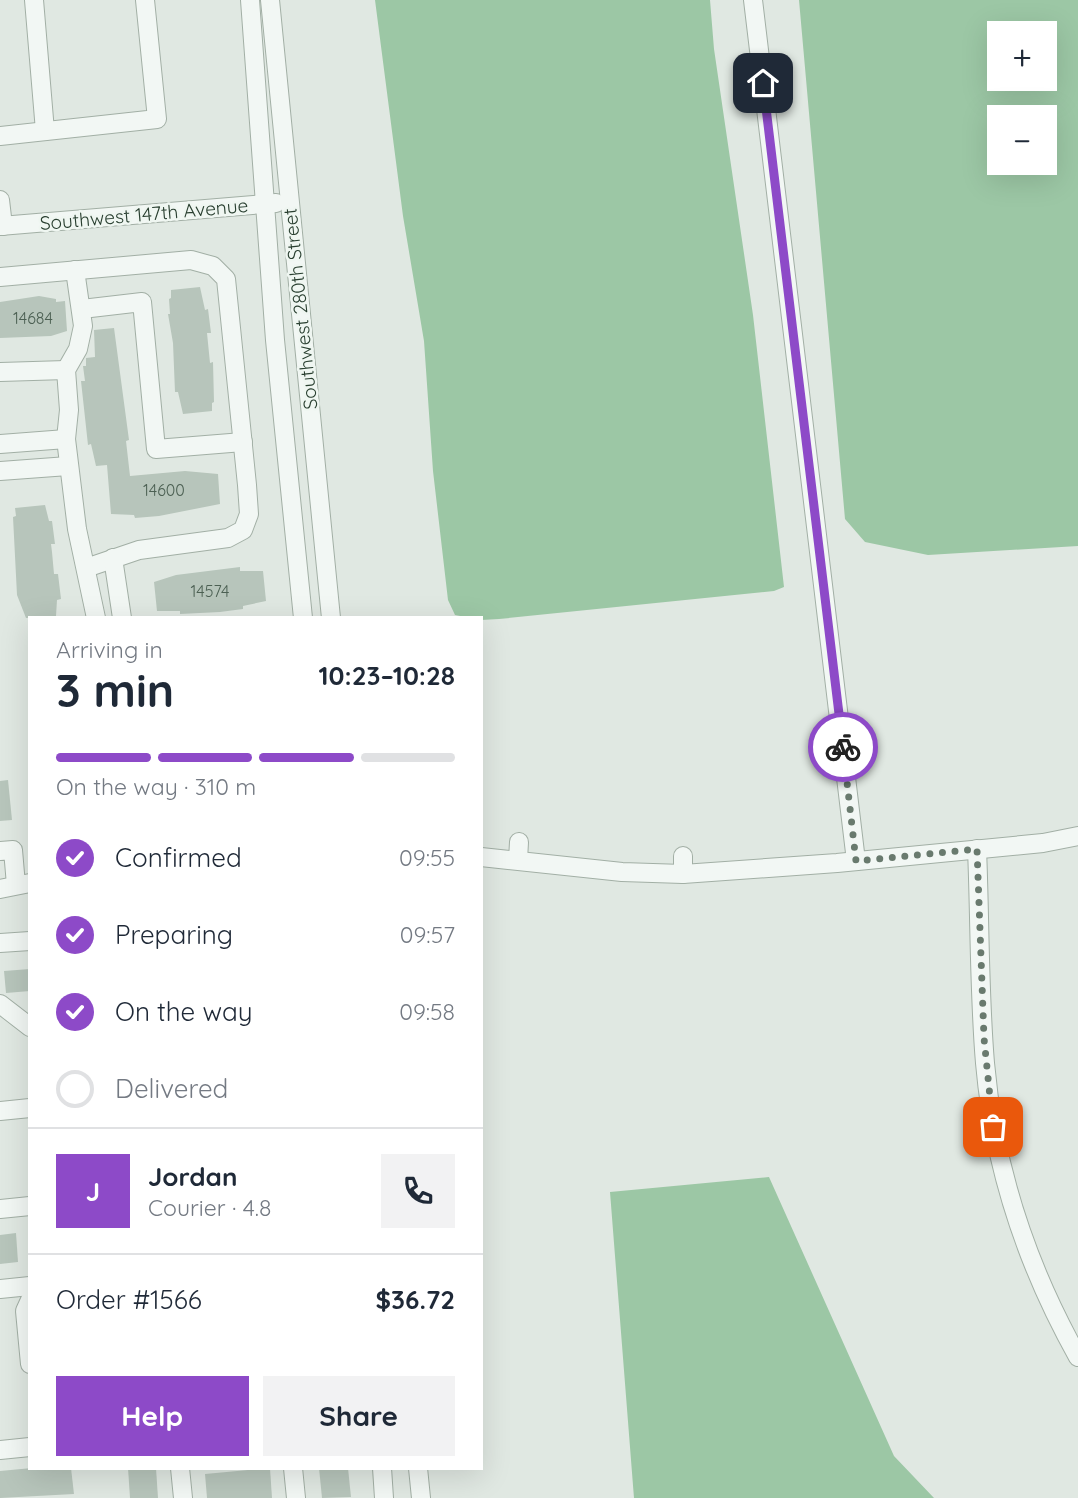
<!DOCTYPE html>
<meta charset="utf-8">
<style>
body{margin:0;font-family:Quicksand,sans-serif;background:#f2f2f3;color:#1f2937;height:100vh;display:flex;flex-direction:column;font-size:26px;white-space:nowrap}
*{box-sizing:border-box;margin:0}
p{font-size:23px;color:#747a83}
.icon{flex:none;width:38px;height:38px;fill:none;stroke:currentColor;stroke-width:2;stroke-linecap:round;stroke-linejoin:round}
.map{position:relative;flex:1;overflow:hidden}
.drawer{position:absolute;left:28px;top:616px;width:455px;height:854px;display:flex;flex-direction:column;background:#fff;border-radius:0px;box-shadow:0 7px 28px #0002}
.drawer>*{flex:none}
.tools{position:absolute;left:987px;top:21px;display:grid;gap:14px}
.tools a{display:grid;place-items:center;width:70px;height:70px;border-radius:0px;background:#fff;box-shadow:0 7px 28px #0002;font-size:35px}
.pin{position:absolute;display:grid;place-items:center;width:60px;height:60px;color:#fff;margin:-30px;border-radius:14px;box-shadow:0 4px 10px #0006}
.courier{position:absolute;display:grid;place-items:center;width:70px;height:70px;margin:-35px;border:5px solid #8d4ac8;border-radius:50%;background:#fff;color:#222;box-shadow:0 2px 9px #0007}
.head em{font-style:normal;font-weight:800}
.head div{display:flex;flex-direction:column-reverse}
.head{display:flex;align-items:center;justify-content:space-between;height:119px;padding:0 28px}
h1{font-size:46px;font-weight:800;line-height:52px}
.bar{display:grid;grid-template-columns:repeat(4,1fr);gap:10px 7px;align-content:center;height:84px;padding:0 28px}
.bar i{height:9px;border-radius:5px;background:#e0e1e3}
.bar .current{background:#8d4ac8}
.bar p{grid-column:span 4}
.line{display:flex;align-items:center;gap:18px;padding:0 28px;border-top:2px solid #e0e1e3}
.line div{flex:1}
.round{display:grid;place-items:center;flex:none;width:74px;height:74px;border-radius:0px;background:#f2f2f3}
ol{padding:0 28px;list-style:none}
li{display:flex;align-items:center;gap:21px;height:77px}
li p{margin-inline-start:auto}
li .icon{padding:7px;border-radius:50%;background:#8d4ac8;color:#fff;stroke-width:4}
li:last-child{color:#747a83}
li i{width:38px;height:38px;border:4px solid #e0e1e3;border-radius:50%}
.button{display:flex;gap:14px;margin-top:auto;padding:14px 28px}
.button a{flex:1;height:80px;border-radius:0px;background:#8d4ac8;color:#fff;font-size:28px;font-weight:800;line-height:80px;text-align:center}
.button a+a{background:#f2f2f3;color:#1f2937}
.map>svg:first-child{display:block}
.water{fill:#9cc7a5;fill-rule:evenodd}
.building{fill:#b7c5bb}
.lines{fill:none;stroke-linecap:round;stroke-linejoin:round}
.minor-casing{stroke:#a2afa5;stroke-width:20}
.minor{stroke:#f2f7f4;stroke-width:18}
.done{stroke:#697a6e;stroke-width:7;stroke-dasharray:0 12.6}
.route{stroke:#8d4ac8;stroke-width:9}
.labels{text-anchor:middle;stroke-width:5;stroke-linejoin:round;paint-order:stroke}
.number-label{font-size:16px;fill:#4c6053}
.street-label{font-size:19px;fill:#293f30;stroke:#eff6f1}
</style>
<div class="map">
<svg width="1078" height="1498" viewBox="0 0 1078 1498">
<rect width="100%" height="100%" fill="#e0e8e2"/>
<g class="water">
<path d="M375,0H710L714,49L753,315L784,587L774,591L499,619L481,620L455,615L448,600L433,471L424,341L403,216Z"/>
<path d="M799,0H1078V546L928,555L865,542L845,519ZM1045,33V79H999V33ZM1045,117V163H999V117Z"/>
<path d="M769,1177L894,1456L934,1498H634L610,1192Z"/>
</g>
<g class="building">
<path d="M200,287L205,310L208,309L211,333H207L210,363L213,362L214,402L212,403V411L183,414L178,392H175L173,343L168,314H170L169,299L171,298V290Z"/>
<path d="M39,296L56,299V302L65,301L67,331L51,336L0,338V302Z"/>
<path d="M114,328L129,440L126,441L130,476L185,471L218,474L220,504L159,516L135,518L134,515L111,514L107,465L96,466L91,444L88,445L81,381H85L83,366H86V358L95,357L94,330Z"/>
<path d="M45,505L49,521H52L55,544H51L52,552L54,574H58L61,599L57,600L56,616L26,618L17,595L13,517L16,516L15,508Z"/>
<path d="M240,567V571H263L266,601L243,606V609L220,612L180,614V611H157L154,582L176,575Z"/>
<path d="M8,780L12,820L0,821V781Z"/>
<path d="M30,969V991L6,993L4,971Z"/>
<path d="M16,1233L18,1262L0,1264V1235Z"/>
<path d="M32,1468H71L74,1494L0,1498V1471Z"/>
<path d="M128,1468H156L158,1498H130Z"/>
<path d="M270,1468L272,1498H207L205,1474Z"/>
<path d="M319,1468H348L351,1497L322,1498Z"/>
</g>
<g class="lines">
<g class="minor-casing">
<g id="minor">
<path d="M34,0L45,131"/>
<path d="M250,0L275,340L303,618"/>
<path d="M270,0L331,618"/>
<path d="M753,0L856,861"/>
<path d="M0,136L157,119L145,0"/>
<path d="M0,200L3,226"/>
<path d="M0,226L276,203"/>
<path d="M75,270L83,326L78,349L66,370L69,410L66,439L77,529L96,618"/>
<path d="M0,277L191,260L213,266L226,279L247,485L249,514L243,530L228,538L139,550L86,568"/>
<path d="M82,309L142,302L156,449L243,442"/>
<path d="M0,372L66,370"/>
<path d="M0,444L66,439"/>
<path d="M0,471L68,466"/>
<path d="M113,558L122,618"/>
<path d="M977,849C980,920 979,992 985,1063C994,1167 1027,1266 1078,1357"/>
<path d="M0,851L13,850L16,885"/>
<path d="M683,856V874"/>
<path d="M481,857L622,872L683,874L837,863L1043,843L1078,836"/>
<path d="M518,860L519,842"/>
<path d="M0,889L30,883"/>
<path d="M0,943L30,941"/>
<path d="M0,1004L30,1027"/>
<path d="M0,1111L30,1108"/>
<path d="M0,1209L30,1206"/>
<path d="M0,1289L30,1286"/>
<path d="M30,1300L25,1311L30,1364"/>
<path d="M0,1450L30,1447"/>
<path d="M180,1468L183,1498"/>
<path d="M293,1468L296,1498"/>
<path d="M382,1468L384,1498"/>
<path d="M418,1468L421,1498"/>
</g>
</g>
<use href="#minor" class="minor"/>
</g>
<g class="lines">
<path class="done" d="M843,747L856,861L977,849L984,1038L993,1127"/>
<path class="route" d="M763,83L843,747"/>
</g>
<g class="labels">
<g class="number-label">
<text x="33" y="324">14684</text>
<text x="164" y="496">14600</text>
<text x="210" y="597">14574</text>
</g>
<g class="street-label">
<text transform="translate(144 214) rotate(-5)" y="7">Southwest 147th Avenue</text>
<text transform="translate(300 309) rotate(-96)" y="7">Southwest 280th Street</text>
</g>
</g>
</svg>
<div class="tools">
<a>+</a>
<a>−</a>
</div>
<div class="pin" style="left:993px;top:1127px;background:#ea580c"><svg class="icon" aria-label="bag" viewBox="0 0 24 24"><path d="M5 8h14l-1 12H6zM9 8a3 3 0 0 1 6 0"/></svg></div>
<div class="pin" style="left:763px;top:83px;background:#1f2937"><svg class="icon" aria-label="home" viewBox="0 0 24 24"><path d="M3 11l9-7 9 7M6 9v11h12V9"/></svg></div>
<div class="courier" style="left:843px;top:747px"><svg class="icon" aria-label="bike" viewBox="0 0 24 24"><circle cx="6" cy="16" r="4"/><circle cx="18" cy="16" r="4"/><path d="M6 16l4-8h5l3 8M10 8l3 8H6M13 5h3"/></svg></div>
<section class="drawer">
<div class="head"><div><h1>3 min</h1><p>Arriving in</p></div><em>10:23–10:28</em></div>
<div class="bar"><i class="current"></i><i class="current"></i><i class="current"></i><i></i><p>On the way · 310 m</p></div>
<ol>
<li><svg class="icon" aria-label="check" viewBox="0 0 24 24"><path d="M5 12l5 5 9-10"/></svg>Confirmed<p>09:55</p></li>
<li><svg class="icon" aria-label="check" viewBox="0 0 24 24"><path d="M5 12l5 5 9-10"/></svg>Preparing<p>09:57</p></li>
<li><svg class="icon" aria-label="check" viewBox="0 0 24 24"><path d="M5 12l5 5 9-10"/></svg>On the way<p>09:58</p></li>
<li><i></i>Delivered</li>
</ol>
<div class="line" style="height:126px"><b class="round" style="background:#8d4ac8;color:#fff">J</b><div><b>Jordan</b><p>Courier · 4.8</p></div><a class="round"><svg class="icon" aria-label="phone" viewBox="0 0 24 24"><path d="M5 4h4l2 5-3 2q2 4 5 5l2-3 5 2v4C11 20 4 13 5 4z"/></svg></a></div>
<div class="line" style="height:91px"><div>Order #1566</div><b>$36.72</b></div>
<div class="button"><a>Help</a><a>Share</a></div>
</section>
</div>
